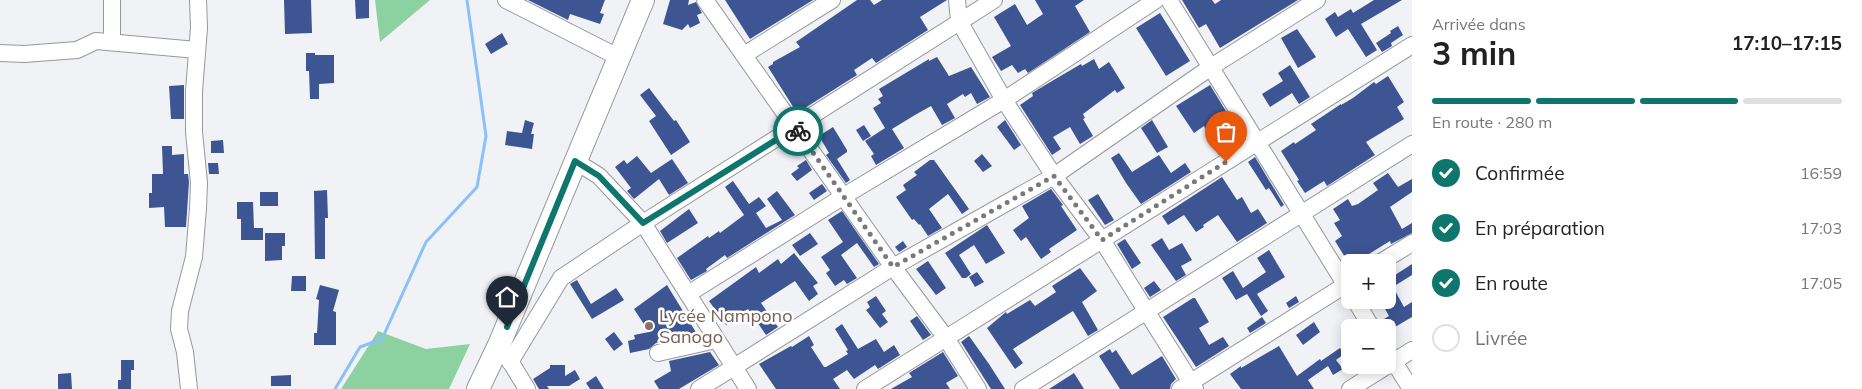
<!DOCTYPE html>
<html lang="fr">
<meta charset="utf-8">
<style>
body{margin:0;font-family:Mulish,sans-serif;background:#f6f6f6;color:#222;height:100vh;display:flex;flex-direction:column;font-size:19px;white-space:nowrap}
*{box-sizing:border-box;margin:0}
p{font-size:16px;color:#767676}
.icon{flex:none;width:28px;height:28px;fill:none;stroke:currentColor;stroke-width:2;stroke-linecap:round;stroke-linejoin:round}
.map{position:relative;flex:1;overflow:hidden}
.drawer{display:flex;flex-direction:column;background:#fff;width:450px}
.drawer>*{flex:none}
.controls{position:absolute;left:1341px;top:254px;display:grid;gap:10px}
.controls a{display:grid;place-items:center;width:55px;height:55px;border-radius:8px;background:#fff;box-shadow:0 2px 12px #0003;font-size:25px}
.pin{position:absolute;display:grid;place-items:center;width:42px;height:42px;color:#fff;margin:-51px -21px;border-radius:50% 50% 50% 0;rotate:-45deg;box-shadow:0 0 5px #0007}
.pin .icon{rotate:45deg}
.courier{position:absolute;display:grid;place-items:center;width:50px;height:50px;margin:-25px;border:4px solid #0f766e;border-radius:50%;background:#fff;color:#222;box-shadow:0 1px 6px #0007}
.headline em{font-style:normal;font-weight:700}
.headline div{display:flex;flex-direction:column-reverse}
.headline{display:flex;align-items:center;justify-content:space-between;height:85px;padding:0 20px}
h1{font-size:32px;font-weight:700;line-height:38px}
.bar{display:grid;grid-template-columns:repeat(4,1fr);gap:8px 5px;align-content:center;height:60px;padding:0 20px}
.bar i{height:6px;border-radius:4px;background:#e0e0e0}
.bar .selected{background:#0f766e}
.bar p{grid-column:span 4}
ol{padding:0 20px;list-style:none}
li{display:flex;align-items:center;gap:15px;height:55px}
li p{margin-inline-start:auto}
li .icon{padding:5px;border-radius:50%;background:#0f766e;color:#fff;stroke-width:4}
li:last-child{color:#767676}
li i{width:28px;height:28px;border:2px solid #e0e0e0;border-radius:50%}
main{display:flex;flex:1;min-height:0}
.map>svg:first-child{display:block}
.green{fill:#8cd2a1}
.lines{fill:none;stroke-linecap:round;stroke-linejoin:round}
.stream{stroke:#8ac1fd;stroke-width:3}
.building{fill:#3d5592}
.minor-casing{stroke:#96989c;stroke-width:18}
.highway-casing{stroke:#96989c;stroke-width:24}
.minor{stroke:#fff;stroke-width:16}
.highway{stroke:#fff;stroke-width:22}
.done{stroke:#79797c;stroke-width:5;stroke-dasharray:0 9}
.route{stroke:#0f766e;stroke-width:6}
.education-dot{fill:#8d6e63;stroke:#fff;stroke-width:2}
.labels{text-anchor:middle;stroke-width:5;stroke-linejoin:round;paint-order:stroke}
.education-label{font-size:18px;fill:#785e54;stroke:#fff;text-anchor:start}
</style>
<main>
<div class="map">
<svg width="1412" height="389" viewBox="0 0 1412 389">
<rect width="100%" height="100%" fill="#f1f2f6"/>
<g class="green">
<path d="M375,0H430L380,42Z"/>
<path d="M378,331L426,349L470,344L449,389H341Z"/>
</g>
<g class="lines">
<path class="stream" d="M335,389L360,347L382,339L426,242L477,187L486,136L467,0"/>
</g>
<g class="building">
<path d="M284,0H311L312,33L285,34Z"/>
<path d="M355,0H369V18L356,19Z"/>
<path d="M528,0H605L600,13L604,14L600,24L570,14L568,20Z"/>
<path d="M670,0H689L688,5L696,2L702,13L697,15L700,23L690,28L688,24L682,30L663,24Z"/>
<path d="M725,0H813L750,39Z"/>
<path d="M857,0H870L874,5L882,0H947L920,17L928,30L876,63L872,58L854,70L857,75L797,113L768,67L773,64V62L800,47L796,42Z"/>
<path d="M1035,0H1084L1075,6L1090,32L1028,73L1025,69L1018,73L1012,65L1001,71L992,57L1011,46L994,17L1015,4L1027,25L1043,14Z"/>
<path d="M1182,0H1212L1215,4L1221,0H1298L1220,48L1206,24L1199,28Z"/>
<path d="M1374,0H1402L1361,24L1377,50L1366,57L1348,29L1336,37L1325,19L1335,12L1338,17L1351,9L1353,13Z"/>
<path d="M1160,13L1190,61L1166,76L1136,28Z"/>
<path d="M1398,26L1403,35L1391,43L1392,46L1382,52L1376,43L1391,33L1390,31Z"/>
<path d="M1297,29L1316,57L1298,68L1281,38Z"/>
<path d="M502,33L508,44L491,54L485,44Z"/>
<path d="M306,53H315V55H334V83L319,84V99H310L309,71H306Z"/>
<path d="M937,57L949,76L971,67L990,97L977,104L971,93L965,97L963,94L947,104L955,118L942,125L931,106L915,115L892,129L904,148L876,165L871,156L874,154L865,141L885,128L873,108L881,103L878,99L883,96L879,89L929,59V61Z"/>
<path d="M1094,59L1099,69L1109,62L1125,88L1117,93L1115,90L1083,114L1085,118L1083,119L1093,136L1080,144L1070,127L1053,137L1061,149L1052,155L1020,105L1033,96L1032,93L1052,81L1081,64L1082,66Z"/>
<path d="M1290,65L1310,97L1299,104L1292,93L1270,107L1262,94L1283,81L1278,73Z"/>
<path d="M1388,76L1404,102L1397,107L1404,119L1366,142L1375,155L1327,186L1324,181L1305,193L1297,181L1299,180L1281,151L1294,142L1295,144L1316,130L1311,124L1341,104V105L1353,98L1374,82L1376,84Z"/>
<path d="M184,85V119H171L169,86Z"/>
<path d="M1210,85L1243,139L1219,155L1204,126L1194,133L1176,106Z"/>
<path d="M649,88L674,121L676,120L690,142L671,155L649,121L656,116L640,95Z"/>
<path d="M525,120L534,123L531,134H534L532,149L505,145L507,131L522,133Z"/>
<path d="M1005,120L1021,145L1014,150L997,127Z"/>
<path d="M1152,120L1168,147L1157,153L1141,128Z"/>
<path d="M864,125L871,136L863,141L856,130Z"/>
<path d="M833,127L847,150V152L837,159L850,180L846,183L826,155L829,153L819,136Z"/>
<path d="M223,140L224,153H211V141Z"/>
<path d="M162,146H172V155L184,154V174H188L189,182L186,227H165L164,207L149,208V193H152V174H163Z"/>
<path d="M1119,153L1132,172L1159,155L1171,173L1185,163L1191,172L1141,204L1126,183L1111,158Z"/>
<path d="M982,154L992,166L983,172L974,161Z"/>
<path d="M637,156L651,173L672,159L688,183L669,195L659,179L634,199L627,191L631,188L615,167L624,160L627,164Z"/>
<path d="M1255,157L1284,205L1281,207L1269,188L1266,190L1248,162Z"/>
<path d="M806,160L812,170L797,181L791,174L799,168L797,166Z"/>
<path d="M930,160H934L969,209L962,214L948,194L929,209L942,228L928,236L920,224L919,225L914,219L912,220L896,197L906,190L903,185L917,175L914,172Z"/>
<path d="M208,163H218L219,174H209Z"/>
<path d="M1388,173L1398,187L1412,179V192L1390,207L1402,229L1412,223V233L1391,244L1390,241L1356,262H1348L1335,241L1342,236L1334,223L1340,220L1333,209L1348,199L1352,206L1358,204L1378,190L1373,183Z"/>
<path d="M1222,177L1237,200L1242,197L1251,213L1258,209L1267,223L1237,242L1218,215L1203,225L1204,227L1196,232L1184,215L1168,225L1162,216Z"/>
<path d="M733,181L749,204L759,197L766,206L756,213L766,228L782,220L767,199L777,191L795,215L727,258L725,255L706,269L707,271L691,280L677,258L708,236L709,238L719,231L720,233L744,215L725,187Z"/>
<path d="M822,184L827,191L814,200L809,193Z"/>
<path d="M1051,189L1063,205L1061,206L1077,230L1049,249L1051,252L1041,259L1026,237L1021,241L1013,230L1029,218L1022,206Z"/>
<path d="M327,190L328,218H325V259H315L314,191Z"/>
<rect x="260" y="192" width="18" height="14"/>
<path d="M1098,194L1114,220L1105,225L1088,200Z"/>
<path d="M237,202H253L254,228H263V240H241V219H237Z"/>
<path d="M689,209L698,223L667,243L660,231Z"/>
<path d="M842,211L879,264L874,267L857,243L841,255L857,278L847,284L844,280L835,286L826,273L830,270L821,257L843,242L828,220Z"/>
<path d="M987,225L1005,253L986,264L974,245L959,255L971,274L966,278H962L945,253Z"/>
<path d="M265,233H285V246H282V260L265,261Z"/>
<path d="M810,233L818,244L800,256L792,245Z"/>
<path d="M1162,238L1169,250L1182,243L1192,260L1181,266L1186,275L1176,281L1151,245Z"/>
<path d="M1125,239L1141,263L1132,269L1117,244Z"/>
<path d="M903,241L907,247L899,252L895,247Z"/>
<path d="M1269,250L1285,277L1257,294L1268,311L1261,316L1247,294L1236,300L1222,278L1233,271L1243,288L1266,272L1257,258Z"/>
<path d="M794,253L818,283L813,286L818,294L809,301L795,281L761,303L778,327L766,335L748,309L726,325L709,301L756,267L759,273L778,259L781,264Z"/>
<path d="M928,261L946,288L936,295L916,269Z"/>
<path d="M1412,264V275L1396,285L1392,277Z"/>
<path d="M1080,268L1097,291L1082,302L1098,330L1088,336L1073,311L1013,349L1023,363L1015,369L987,328L1006,312L1007,314L1030,300L1035,306L1056,292L1052,286Z"/>
<path d="M977,272L984,282L975,287L969,277Z"/>
<path d="M292,276H306V291H291Z"/>
<path d="M1388,278L1404,307L1412,302V317L1390,330L1384,319L1389,316L1380,300H1388Z"/>
<path d="M577,280L591,304L616,288L624,300L592,319L570,284Z"/>
<path d="M1154,281L1161,290L1150,297L1144,288Z"/>
<path d="M320,285L339,290L333,311L336,312V345H314V333H317L319,300L316,299Z"/>
<path d="M667,285L697,334L656,343L649,349L630,353L628,341L635,339L634,335L649,332L634,309Z"/>
<path d="M876,296L886,311L882,314L888,322L880,328L866,310L870,307L867,302Z"/>
<path d="M1296,296L1299,302L1289,308L1286,303Z"/>
<path d="M1193,298H1195L1209,322L1199,328L1209,345L1223,337L1229,346L1196,367L1163,317Z"/>
<path d="M917,316L931,335L923,340L910,321Z"/>
<path d="M1262,317L1266,323L1250,333L1247,328Z"/>
<path d="M1314,322L1320,332L1303,345L1296,335Z"/>
<path d="M842,324L858,349L876,339L884,352L894,345L900,355L878,369L875,365L854,379L847,370L833,379L840,389H776L759,364L791,346L792,347L809,336L814,345L811,347L824,367H826L848,354L846,351L848,350L835,329Z"/>
<path d="M614,332L623,344L614,351L605,339Z"/>
<path d="M969,336L989,364L1005,389H991L961,342Z"/>
<path d="M1279,346L1297,376L1320,359L1321,361L1340,348L1344,354L1336,360L1343,369L1333,375L1328,366L1308,380L1314,389H1241L1230,374L1241,366V368Z"/>
<path d="M1110,349L1112,353L1116,350L1132,375L1162,356L1176,379L1171,384L1170,389H1120L1099,356Z"/>
<path d="M710,352L719,365L679,389H659L654,381L671,371L669,361Z"/>
<path d="M943,352L958,376L946,383L950,389H891L912,377L909,373Z"/>
<path d="M121,360H134V370H131V389H118V380H121Z"/>
<path d="M550,365H565V376L575,370L580,379L569,386H547L549,389H539L533,379L550,368Z"/>
<path d="M71,373L72,389H58V374Z"/>
<path d="M1074,373L1084,389H1049Z"/>
<path d="M291,375V386H271V376Z"/>
<path d="M596,376L604,389H590L586,383Z"/>
</g>
<g class="lines">
<g class="minor-casing">
<g id="minor">
<path d="M506,0L620,58"/>
<path d="M705,0L893,267L946,338L978,389"/>
<path d="M957,0L959,21L1004,100L1054,176L1102,240L1195,389"/>
<path d="M1169,0L1350,292"/>
<path d="M112,42V0"/>
<path d="M0,53L24,54L77,50L96,41L197,50"/>
<path d="M744,55L832,0"/>
<path d="M575,161L599,176L643,223L748,389"/>
<path d="M1381,262L1412,243"/>
<path d="M688,294L844,196L1004,100L1156,0"/>
<path d="M1355,300L1372,328"/>
<path d="M505,353L527,389"/>
<path d="M658,353L716,340"/>
<path d="M1389,354L1411,389"/>
<path d="M510,362L561,278L643,223L994,0"/>
<path d="M189,389L185,352L179,329L180,311L194,257L198,208L199,183L194,132V91L199,28L198,0"/>
<path d="M699,389L893,267L1054,176L1211,67L1317,0"/>
<path d="M865,389L1412,45"/>
<path d="M1023,389L1412,144"/>
<path d="M1180,389L1350,282"/>
<path d="M1350,389L1412,350"/>
</g>
</g>
<g class="highway-casing">
<path id="highway" d="M478,389L499,345L643,0"/>
</g>
<use href="#minor" class="minor"/>
<use href="#highway" class="highway"/>
</g>
<g class="lines">
<path class="done" d="M798,131L893,267L1054,176L1102,240L1226,162"/>
<path class="route" d="M507,327L575,161L599,176L643,223L795,128L798,131"/>
</g>
<circle class="education-dot" cx="649" cy="326" r="5"/>
<g class="labels">
<g class="education-label">
<text x="659" y="322">Lycée Nampono<tspan x="659" dy="21">Sanogo</tspan></text>
</g>
</g>
</svg>
<div class="controls">
<a>+</a>
<a>−</a>
</div>
<div class="pin" style="left:1226px;top:162px;background:#ea580c"><svg class="icon" aria-label="bag" viewBox="0 0 24 24"><path d="M5 8h14l-1 12H6zM9 8a3 3 0 0 1 6 0"/></svg></div>
<div class="pin" style="left:507px;top:327px;background:#1f2937"><svg class="icon" aria-label="home" viewBox="0 0 24 24"><path d="M3 11l9-7 9 7M6 9v11h12V9"/></svg></div>
<div class="courier" style="left:798px;top:131px"><svg class="icon" aria-label="bike" viewBox="0 0 24 24"><circle cx="6" cy="16" r="4"/><circle cx="18" cy="16" r="4"/><path d="M6 16l4-8h5l3 8M10 8l3 8H6M13 5h3"/></svg></div>
</div>
<section class="drawer">
<div class="headline"><div><h1>3 min</h1><p>Arrivée dans</p></div><em>17:10–17:15</em></div>
<div class="bar"><i class="selected"></i><i class="selected"></i><i class="selected"></i><i></i><p>En route · 280 m</p></div>
<ol>
<li><svg class="icon" aria-label="check" viewBox="0 0 24 24"><path d="M5 12l5 5 9-10"/></svg>Confirmée<p>16:59</p></li>
<li><svg class="icon" aria-label="check" viewBox="0 0 24 24"><path d="M5 12l5 5 9-10"/></svg>En préparation<p>17:03</p></li>
<li><svg class="icon" aria-label="check" viewBox="0 0 24 24"><path d="M5 12l5 5 9-10"/></svg>En route<p>17:05</p></li>
<li><i></i>Livrée</li>
</ol>
</section>
</main>
